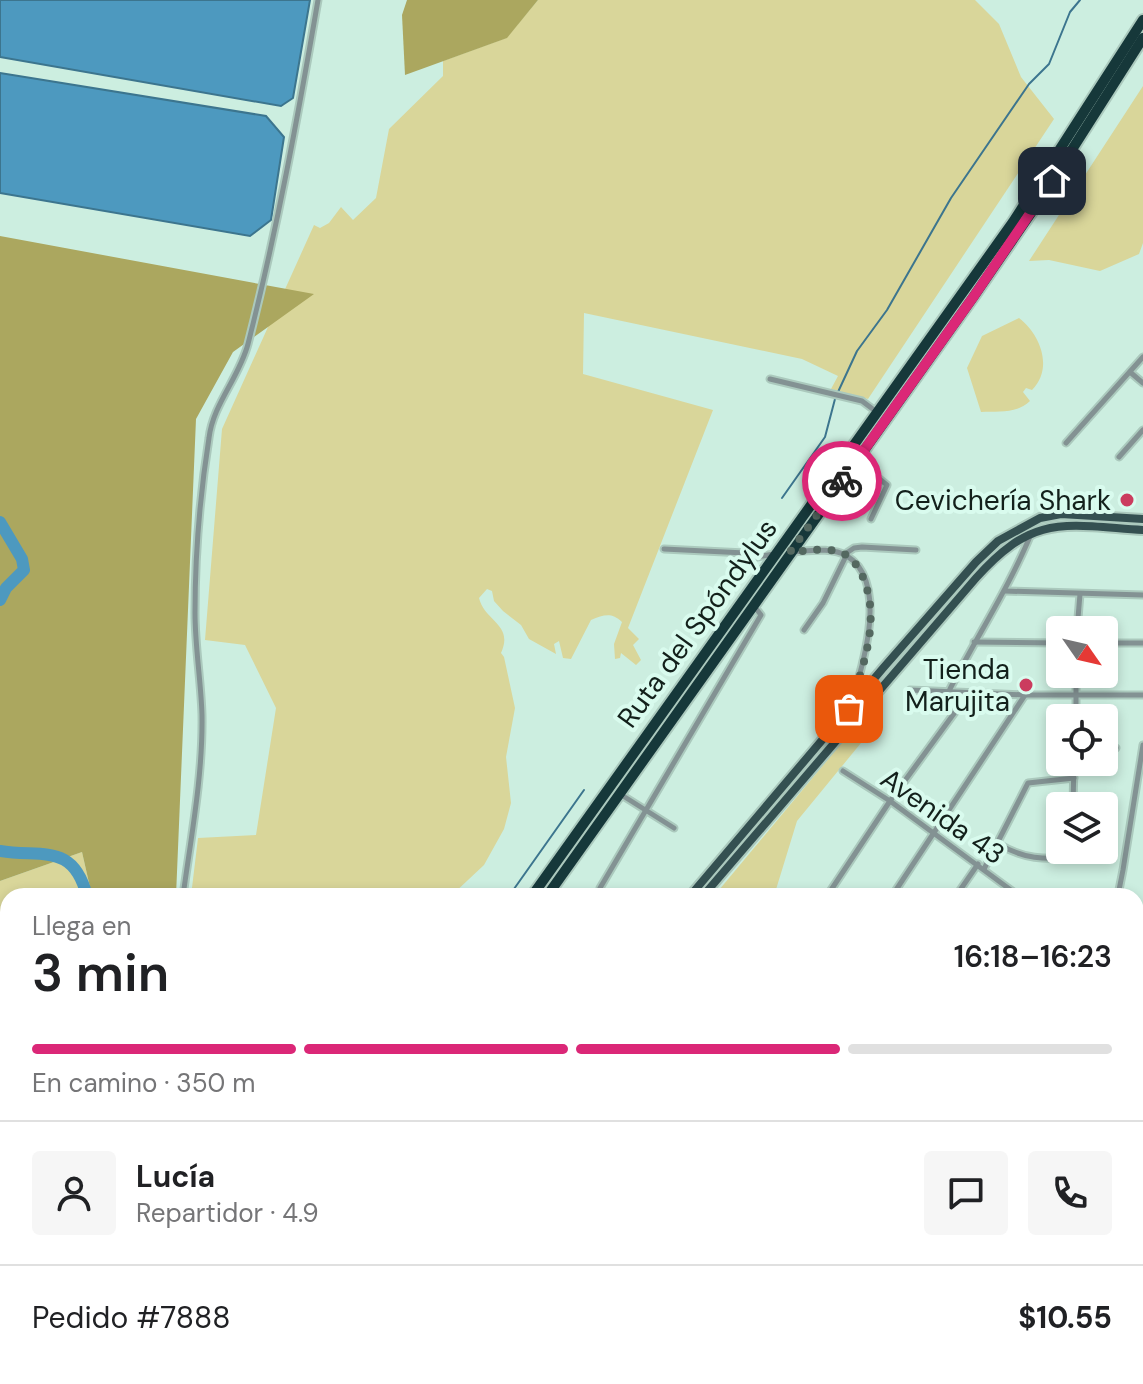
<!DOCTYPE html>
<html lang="es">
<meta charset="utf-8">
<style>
body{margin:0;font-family:"DM Sans",sans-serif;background:#f6f6f6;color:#202124;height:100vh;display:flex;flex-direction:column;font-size:30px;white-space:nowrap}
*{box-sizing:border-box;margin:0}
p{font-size:26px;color:#757577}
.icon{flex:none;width:44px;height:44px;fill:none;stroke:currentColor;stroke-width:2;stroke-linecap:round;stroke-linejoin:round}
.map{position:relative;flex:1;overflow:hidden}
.panel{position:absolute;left:0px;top:888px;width:1144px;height:496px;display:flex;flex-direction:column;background:#fff;border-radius:24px 24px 0 0;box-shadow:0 4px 12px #0003}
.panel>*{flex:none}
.needle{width:52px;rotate:124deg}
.tools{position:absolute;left:1046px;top:616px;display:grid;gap:16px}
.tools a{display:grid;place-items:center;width:72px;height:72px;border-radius:8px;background:#fff;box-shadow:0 4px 12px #0003;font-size:40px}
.pin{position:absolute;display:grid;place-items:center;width:68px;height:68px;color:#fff;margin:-34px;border-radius:16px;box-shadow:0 4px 12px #0006}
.courier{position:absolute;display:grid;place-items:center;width:80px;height:80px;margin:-40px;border:6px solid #db2777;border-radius:50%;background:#fff;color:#222;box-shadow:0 2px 10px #0007}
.headline em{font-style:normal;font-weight:600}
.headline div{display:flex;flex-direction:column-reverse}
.headline{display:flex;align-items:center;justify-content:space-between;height:136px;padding:0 32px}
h1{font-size:52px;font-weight:600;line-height:60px}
.bar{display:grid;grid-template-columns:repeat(4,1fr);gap:12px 8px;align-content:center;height:96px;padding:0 32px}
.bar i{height:10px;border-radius:6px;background:#e0e0e0}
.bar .on{background:#db2777}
.bar p{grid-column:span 4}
.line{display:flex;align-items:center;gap:20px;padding:0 32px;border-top:2px solid #e0e0e0}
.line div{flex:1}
.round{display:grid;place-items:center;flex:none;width:84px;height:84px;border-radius:8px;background:#f6f6f6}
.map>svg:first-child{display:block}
.green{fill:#d9d69a}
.forest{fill:#aba75f}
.water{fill:#4d99bf;stroke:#3c758e;stroke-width:2}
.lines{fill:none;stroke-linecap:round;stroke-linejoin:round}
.stream{stroke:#3c758e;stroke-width:2}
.river{stroke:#4d99bf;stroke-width:12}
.street-casing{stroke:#abc9bd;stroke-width:9}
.secondary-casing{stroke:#abc9bd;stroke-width:11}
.primary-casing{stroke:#abc9bd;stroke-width:12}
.highway-casing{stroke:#abc9bd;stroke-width:14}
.street{stroke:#839293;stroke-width:5}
.secondary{stroke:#556b6d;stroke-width:7}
.primary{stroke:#345051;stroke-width:8}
.highway{stroke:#16383a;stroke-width:10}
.done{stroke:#546860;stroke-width:8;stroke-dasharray:0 14.4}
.route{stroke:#db2777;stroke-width:10}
.poi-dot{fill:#cb3c5e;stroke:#d9fbee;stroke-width:3}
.labels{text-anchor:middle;stroke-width:8;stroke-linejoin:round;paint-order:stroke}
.poi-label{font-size:28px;fill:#13201b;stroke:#d9fbee;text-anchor:end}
.street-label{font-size:28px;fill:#13201b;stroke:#d9fbee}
</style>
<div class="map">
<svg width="1143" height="1384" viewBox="0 0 1143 1384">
<rect width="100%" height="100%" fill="#cceee0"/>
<g class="green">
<path d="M538,0H975L999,24L1021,77L1054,119L868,399L831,389L838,376L802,359L584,313L583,374L713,410L628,628L639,639L633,645L641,660L636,665L621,653L620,658L615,659L614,644L622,622C611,612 604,615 591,620L571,659L563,658L559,641L554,644L556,654L529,639L521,625L503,611L494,601L492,591L487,589L479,598C485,622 514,624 501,653L504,657L515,708L506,757L511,803L504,829L484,865L452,895L191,896L198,838L256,835L276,708L245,645L205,640L222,429L314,225L320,228L329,223L341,207L353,220L376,198L389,129L443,76V61L506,38Z"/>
<path d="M1143,86V243L1139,254L1100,271L1049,260L1029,261Z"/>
<path d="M1019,318C1040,334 1054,368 1032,390L1026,388L1023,392L1030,401C1017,414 998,411 981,412L967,368L982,336Z"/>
<path d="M865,715L870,732L797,821L774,896H714Z"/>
<path d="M82,852L92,896H8V1244L0,1246V881Z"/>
</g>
<g class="forest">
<path d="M407,0H538L507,38L405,75L402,15Z"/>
<path d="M0,236L314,294L233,352L196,419L176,896H92L82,852L0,881Z"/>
</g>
<g class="water">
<path d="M0,0H310L293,98L281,106L0,57Z"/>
<path d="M0,73L266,116L284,137L271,220L250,236L0,193Z"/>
</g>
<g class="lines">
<g class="stream">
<path d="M838,392L857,351L887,310L951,198L1029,84L1049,64L1070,12L1080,0"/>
<path d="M782,498L825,437L835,399"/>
<path d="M509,896L584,790"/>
</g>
<g class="river">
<path d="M0,522L22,559L24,570L6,588L0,600"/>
<path d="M0,851C42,858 73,842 87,896"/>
<path d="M79,1384L92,1376"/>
</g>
<g class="street-casing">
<g id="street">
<path d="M1130,372L1143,383"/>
<path d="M770,379L862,401L878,413"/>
<path d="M1066,443L1143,357"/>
<path d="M1119,457L1143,430"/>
<path d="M857,461L887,485L871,519"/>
<path d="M664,549L745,553L757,557L774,554"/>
<path d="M792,552C809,551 832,547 847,556C889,582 863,665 852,701"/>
<path d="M1005,591L1143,595"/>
<path d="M804,630L823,603L848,552L854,548L862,547L916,550"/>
<path d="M1077,630L1080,594"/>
<path d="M974,642L1060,643"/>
<path d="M1104,643H1143"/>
<path d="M910,690L1025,695H1143"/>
<path d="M948,693C975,639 1008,590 1031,534"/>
<path d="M1076,718V674"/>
<path d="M1104,747L1116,748"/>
<path d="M843,771L890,801L1019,896"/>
<path d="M620,794L674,828"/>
<path d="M1073,806L1074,762"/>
<path d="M999,844C1023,859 1045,860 1073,857V850"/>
<path d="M984,869L1028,783L1074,778"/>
<path d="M600,888L761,615L754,606"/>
<path d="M183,896C191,837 203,775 202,715C201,681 195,647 195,613C195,555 200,495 209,438C213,404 239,378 248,344C277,230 298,116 318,0"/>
<path d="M827,896L890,801L969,693"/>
<path d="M892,896L1025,695"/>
<path d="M956,896L978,864"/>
<path d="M1114,896L1119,890L1123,870L1143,745"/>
<path d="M1136,989L1143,996"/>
<path d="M1136,1118L1143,1122"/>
<path d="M1136,1242L1143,1246"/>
<path d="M411,1376L421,1384"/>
<path d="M490,1376L506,1384"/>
<path d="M593,1376L603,1380L646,1383"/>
<path d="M723,1376L729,1384"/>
<path d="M812,1376L833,1384"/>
<path d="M427,1384L432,1376"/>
<path d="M528,1384L533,1376"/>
<path d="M735,1384L748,1376"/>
<path d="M800,1384L804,1376"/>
<path d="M853,1384L856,1376"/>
<path d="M1087,1384V1376"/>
</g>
</g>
<g class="secondary-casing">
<g id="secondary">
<path d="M1136,1173L1143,1160"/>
<path d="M1035,1384L1040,1376"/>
</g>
</g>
<g class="primary-casing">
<g id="primary">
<path d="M690,896L884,667L976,562L998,541L1040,518L1061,514L1143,519"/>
<path d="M703,896L976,578C1034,513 1064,525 1143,530"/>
</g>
</g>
<g class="highway-casing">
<g id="highway">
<path d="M532,896L1013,222L1143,20"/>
<path d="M547,896L974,296L1038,203L1143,38"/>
<path d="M0,1263L8,1260"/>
<path d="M0,1276L8,1273"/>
</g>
</g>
<use href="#street" class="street"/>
<use href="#secondary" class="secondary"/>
<use href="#primary" class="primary"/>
<use href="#highway" class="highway"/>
</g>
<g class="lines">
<path class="done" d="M842,481L790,552C807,551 831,546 846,555C854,560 858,567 862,575C882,620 863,666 849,709"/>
<path class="route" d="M842,481L974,296L1052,181"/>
</g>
<g class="poi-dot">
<circle cx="1127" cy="500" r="8"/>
<circle cx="1026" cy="685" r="8"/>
</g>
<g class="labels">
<g class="poi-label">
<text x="1111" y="510">Cevichería Shark</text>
<text x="1010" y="679">Tienda<tspan x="1010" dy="32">Marujita</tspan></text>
</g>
<g class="street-label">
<text transform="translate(697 623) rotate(-54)" y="10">Ruta del Spóndylus</text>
<text transform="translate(943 816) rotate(35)" y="10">Avenida 43</text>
</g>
</g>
</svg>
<div class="tools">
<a><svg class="needle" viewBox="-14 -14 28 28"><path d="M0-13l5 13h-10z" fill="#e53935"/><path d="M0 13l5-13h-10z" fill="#757577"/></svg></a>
<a><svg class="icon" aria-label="locate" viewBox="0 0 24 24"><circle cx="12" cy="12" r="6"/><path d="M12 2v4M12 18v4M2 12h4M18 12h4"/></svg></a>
<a><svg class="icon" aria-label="layers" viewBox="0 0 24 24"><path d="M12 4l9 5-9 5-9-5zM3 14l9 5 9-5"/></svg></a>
</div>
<div class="pin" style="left:849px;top:709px;background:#ea580c"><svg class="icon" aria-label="bag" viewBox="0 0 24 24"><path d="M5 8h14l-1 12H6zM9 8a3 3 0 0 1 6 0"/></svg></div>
<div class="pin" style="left:1052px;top:181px;background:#1f2937"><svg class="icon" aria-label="home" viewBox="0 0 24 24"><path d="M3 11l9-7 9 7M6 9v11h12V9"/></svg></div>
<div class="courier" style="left:842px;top:481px"><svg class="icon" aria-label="bike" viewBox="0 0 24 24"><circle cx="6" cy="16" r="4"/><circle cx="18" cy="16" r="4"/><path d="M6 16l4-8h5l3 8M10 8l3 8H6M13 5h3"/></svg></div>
<section class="panel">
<div class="headline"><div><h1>3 min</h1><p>Llega en</p></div><em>16:18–16:23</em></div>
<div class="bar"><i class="on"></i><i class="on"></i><i class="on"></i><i></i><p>En camino · 350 m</p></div>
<div class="line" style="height:144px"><a class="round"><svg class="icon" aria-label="person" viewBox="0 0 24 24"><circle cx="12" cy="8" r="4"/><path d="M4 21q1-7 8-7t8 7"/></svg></a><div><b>Lucía</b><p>Repartidor · 4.9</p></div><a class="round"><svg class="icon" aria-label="chat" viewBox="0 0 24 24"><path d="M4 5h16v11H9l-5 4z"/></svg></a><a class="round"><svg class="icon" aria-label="phone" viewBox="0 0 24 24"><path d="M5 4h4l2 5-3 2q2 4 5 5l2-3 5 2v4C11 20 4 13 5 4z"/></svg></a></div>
<div class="line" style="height:104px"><div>Pedido #7888</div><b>$10.55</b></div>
</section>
</div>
